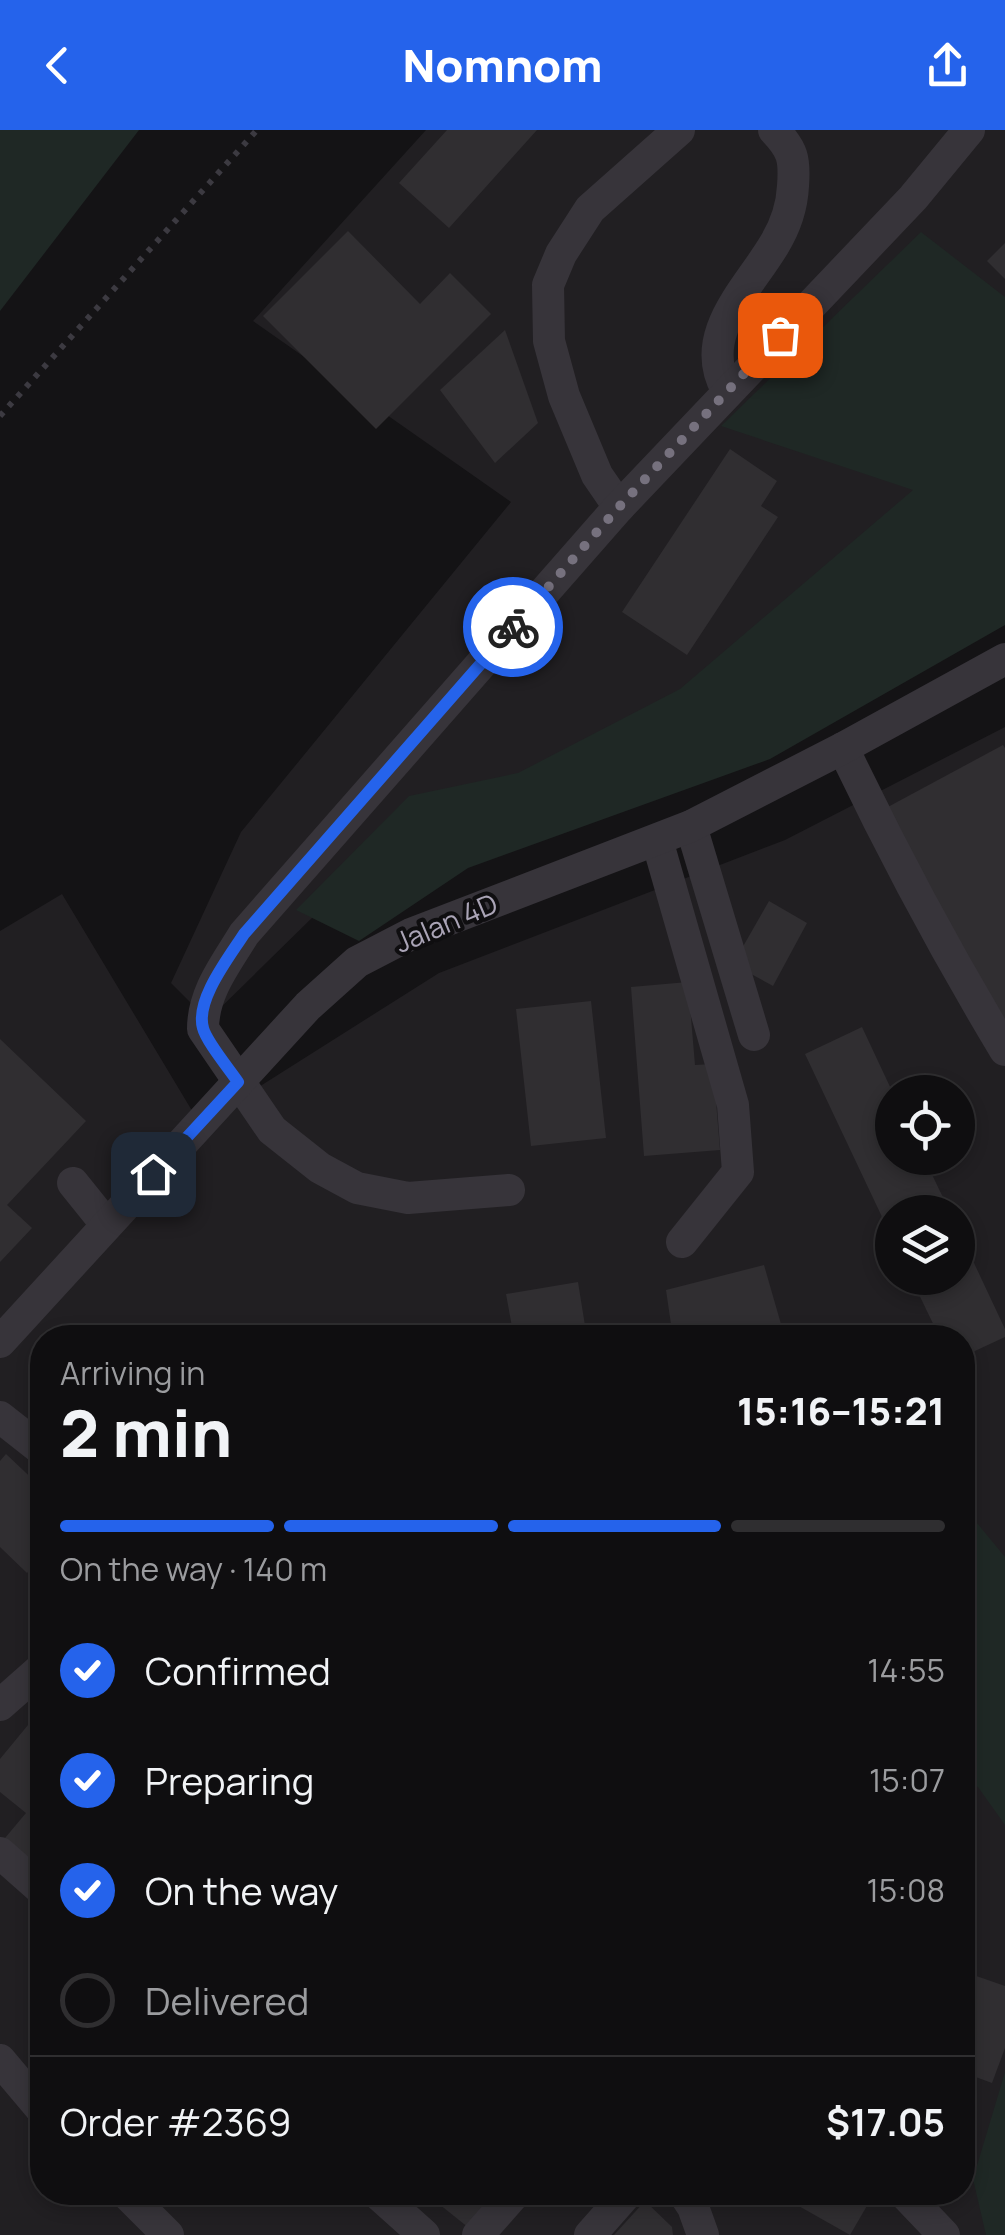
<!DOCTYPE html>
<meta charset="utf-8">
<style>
body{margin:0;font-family:Manrope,sans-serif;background:#1d1c1e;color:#f1f3f6;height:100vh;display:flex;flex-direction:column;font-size:38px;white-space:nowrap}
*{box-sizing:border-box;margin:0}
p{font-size:32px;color:#9b9c9f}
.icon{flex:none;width:55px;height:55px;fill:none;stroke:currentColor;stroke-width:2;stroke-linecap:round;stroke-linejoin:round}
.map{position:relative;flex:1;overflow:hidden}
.details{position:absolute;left:30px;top:1195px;width:945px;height:880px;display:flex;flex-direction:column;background:#0f0e10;border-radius:40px;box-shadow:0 5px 15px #0003,0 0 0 2px #2f2e30}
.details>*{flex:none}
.fabs{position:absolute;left:875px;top:945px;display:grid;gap:20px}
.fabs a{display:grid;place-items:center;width:100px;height:100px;border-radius:50%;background:#0f0e10;box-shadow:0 5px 15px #0003,0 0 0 2px #2f2e30;font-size:50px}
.pin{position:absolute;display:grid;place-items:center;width:85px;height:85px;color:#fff;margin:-42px;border-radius:20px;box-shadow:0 5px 15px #0006}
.courier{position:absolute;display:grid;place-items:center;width:100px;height:100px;margin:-50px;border:8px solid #2563eb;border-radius:50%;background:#fff;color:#222;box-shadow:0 2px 12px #0007}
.head em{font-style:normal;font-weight:800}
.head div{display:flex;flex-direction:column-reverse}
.head{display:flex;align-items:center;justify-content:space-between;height:170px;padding:0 30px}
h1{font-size:65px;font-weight:800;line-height:75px}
.bar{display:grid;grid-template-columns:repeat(4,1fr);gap:15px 10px;align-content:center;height:120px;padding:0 30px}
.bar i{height:12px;border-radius:8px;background:#2f2e30}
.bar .selected{background:#2563eb}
.bar p{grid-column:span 4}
.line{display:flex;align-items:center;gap:25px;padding:0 30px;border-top:2px solid #2f2e30}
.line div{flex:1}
ol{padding:0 30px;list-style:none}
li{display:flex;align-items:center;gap:30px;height:110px}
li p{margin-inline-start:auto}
li .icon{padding:10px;border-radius:50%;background:#2563eb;color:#fff;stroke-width:4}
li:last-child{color:#9b9c9f}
li i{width:55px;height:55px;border:5px solid #2f2e30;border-radius:50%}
header{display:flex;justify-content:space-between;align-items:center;height:130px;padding:0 30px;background:#2563eb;color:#fff;font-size:45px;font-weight:800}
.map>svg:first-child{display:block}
.built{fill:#211f22;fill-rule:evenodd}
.green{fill:#1f2825}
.building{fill:#302e31}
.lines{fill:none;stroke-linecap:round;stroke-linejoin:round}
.path{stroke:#3c3a41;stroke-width:6;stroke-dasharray:5 8;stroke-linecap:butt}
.minor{stroke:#37343a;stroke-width:32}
.done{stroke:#76717e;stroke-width:10;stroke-dasharray:0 18}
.route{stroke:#2563eb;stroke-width:12}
.labels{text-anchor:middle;stroke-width:8;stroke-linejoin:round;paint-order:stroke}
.street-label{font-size:28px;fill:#aaa4b6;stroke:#0f0e10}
</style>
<header><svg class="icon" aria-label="back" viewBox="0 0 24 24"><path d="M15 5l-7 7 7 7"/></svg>Nomnom<svg class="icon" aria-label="share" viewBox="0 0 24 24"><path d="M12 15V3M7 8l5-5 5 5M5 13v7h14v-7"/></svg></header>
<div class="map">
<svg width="1005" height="2105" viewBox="0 0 1005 2105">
<rect width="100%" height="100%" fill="#141315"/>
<g class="built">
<path d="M426,0H1005V438L317,783L208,890L171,853L241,702L511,372L253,191Z"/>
<path d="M1005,597V2105H0V801L62,764L200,994L439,843L785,710ZM892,962H958V1028H892ZM892,1082H958V1148H892ZM42,1208H962V2062H42Z"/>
</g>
<g class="green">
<path d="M0,0H139L0,181Z"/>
<path d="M921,102L1005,167V495L770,629L468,738L359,811L296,780L409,666L518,643L680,559L913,360L721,296Z"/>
<path d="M972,1387L1005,1427V1695L978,1657L963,1649L962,1392Z"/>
<path d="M1005,1942V2105H986L973,2049Z"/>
</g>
<g class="building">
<path d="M447,0H537L449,98L399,53Z"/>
<path d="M348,101L420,174L450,143L491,184L376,299L263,186Z"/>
<path d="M1005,113V149L987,131Z"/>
<path d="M505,200L538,293L495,333L440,260Z"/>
<path d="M730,319L777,351L761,376L778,387L687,525L622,482Z"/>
<path d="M1003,615L1005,618V896L886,678Z"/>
<path d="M769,771L807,793L773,856L733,834Z"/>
<path d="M688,852L695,935L713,934L720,1020L644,1026L631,857Z"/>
<path d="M591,871L606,1008L531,1016L516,879Z"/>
<path d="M862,897L892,961V1028H924L950,1082H892V1108L805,924Z"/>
<path d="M0,909L86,991L7,1075L32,1098L0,1132Z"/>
<path d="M958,1099L1005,1199V1207L962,1227V1208H940L911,1148H958Z"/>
<path d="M764,1135L785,1208H673L666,1160Z"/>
<path d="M578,1152L587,1208H514L506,1164Z"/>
<path d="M6,1324L42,1358V1426L27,1443L0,1417V1331Z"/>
<path d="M42,1578V1751L0,1714L26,1683L0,1662V1629Z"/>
<path d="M962,1841L1005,1856V1918L992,1953L962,1942Z"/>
<path d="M424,2062H497L469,2098Z"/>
<path d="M774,2062H875L850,2105Z"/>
<path d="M645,2071L672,2097L673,2105H614Z"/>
</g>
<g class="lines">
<path class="path" d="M0,286L257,0"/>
<g class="minor">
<path d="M727,260C696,205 748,159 774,115C785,97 792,76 793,56C795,29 793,20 774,0"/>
<path d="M619,377L597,345L564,266L549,211L548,155L561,124L590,79L679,0"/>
<path d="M843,618C892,721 946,822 1005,920"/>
<path d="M691,696L754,905"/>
<path d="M657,710L733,975L738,1042L682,1112"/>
<path d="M73,1053L106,1094"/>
<path d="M509,1060L408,1068L357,1058L320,1038L272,1000L203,899C203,862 226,834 244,804L619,377L913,68L969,0"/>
<path d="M0,1212L308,876L357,832L411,804L691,696L843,618L1005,529"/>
<path d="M0,1287L42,1320"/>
<path d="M0,1575L42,1538"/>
<path d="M0,1723L42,1760"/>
<path d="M0,1930L42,1980"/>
<path d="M125,2062L168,2105"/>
<path d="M376,2062L424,2105"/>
<path d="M683,2062L693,2077L703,2105"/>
<path d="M903,2062L944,2105"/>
<path d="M478,2105L516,2062"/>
<path d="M590,2105L628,2062"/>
</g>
</g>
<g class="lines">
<path class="done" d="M513,497L619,377L780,205"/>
<path class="route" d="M153,1044L238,952C230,940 206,911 203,898C195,870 230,826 244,804L513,497"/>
</g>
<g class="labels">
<g class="street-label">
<text transform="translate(446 793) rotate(-23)" y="10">Jalan 4D</text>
</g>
</g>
</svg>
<div class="fabs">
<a><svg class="icon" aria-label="locate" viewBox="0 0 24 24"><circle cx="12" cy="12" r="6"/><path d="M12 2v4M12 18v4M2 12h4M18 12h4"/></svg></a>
<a><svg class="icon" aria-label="layers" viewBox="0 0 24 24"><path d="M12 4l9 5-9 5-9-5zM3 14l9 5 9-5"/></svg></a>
</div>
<div class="pin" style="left:780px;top:205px;background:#ea580c"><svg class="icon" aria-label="bag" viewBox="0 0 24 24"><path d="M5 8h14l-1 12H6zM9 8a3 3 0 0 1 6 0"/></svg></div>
<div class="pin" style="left:153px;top:1044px;background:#1f2937"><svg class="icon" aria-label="home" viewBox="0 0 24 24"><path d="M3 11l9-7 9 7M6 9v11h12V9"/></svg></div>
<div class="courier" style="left:513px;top:497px"><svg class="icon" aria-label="bike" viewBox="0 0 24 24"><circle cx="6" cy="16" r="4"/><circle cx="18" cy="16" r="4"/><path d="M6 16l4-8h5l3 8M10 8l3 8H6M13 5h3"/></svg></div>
<section class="details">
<div class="head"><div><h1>2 min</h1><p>Arriving in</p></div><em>15:16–15:21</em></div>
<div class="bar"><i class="selected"></i><i class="selected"></i><i class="selected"></i><i></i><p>On the way · 140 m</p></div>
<ol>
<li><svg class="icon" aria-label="check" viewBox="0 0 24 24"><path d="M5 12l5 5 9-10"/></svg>Confirmed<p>14:55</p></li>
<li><svg class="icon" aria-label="check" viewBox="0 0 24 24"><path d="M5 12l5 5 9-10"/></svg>Preparing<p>15:07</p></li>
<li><svg class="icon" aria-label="check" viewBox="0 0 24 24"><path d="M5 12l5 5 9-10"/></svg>On the way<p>15:08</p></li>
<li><i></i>Delivered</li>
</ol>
<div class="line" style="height:130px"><div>Order #2369</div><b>$17.05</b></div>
</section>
</div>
